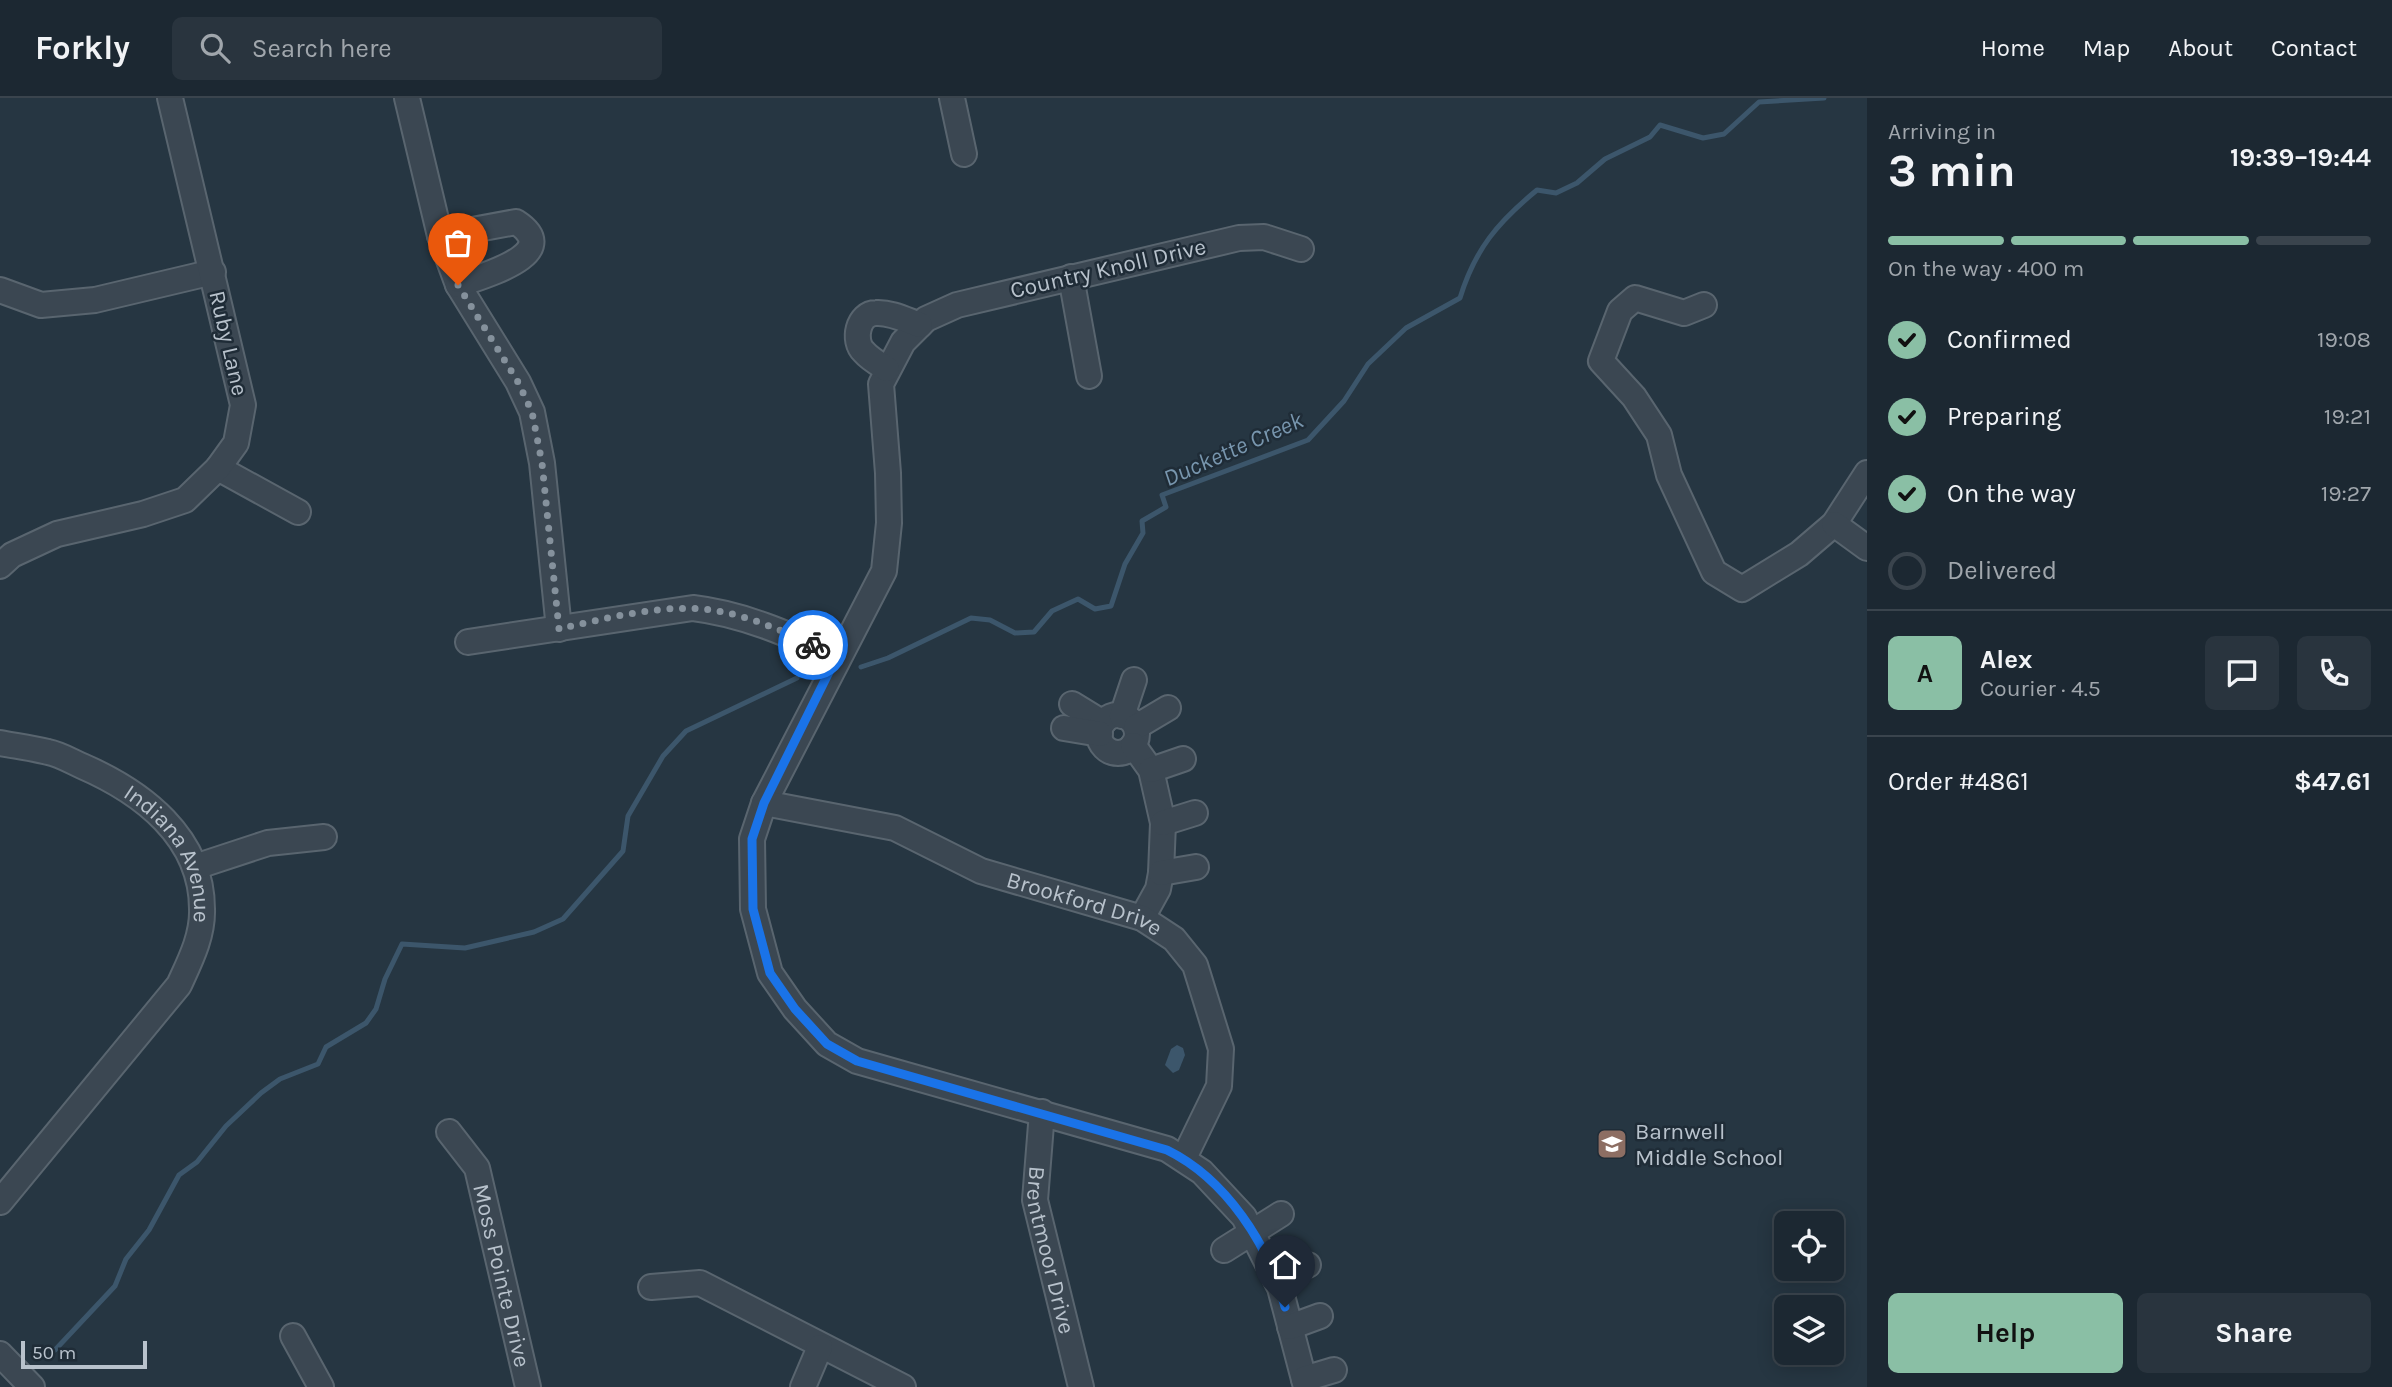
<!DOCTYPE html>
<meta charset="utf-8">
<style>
body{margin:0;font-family:Karla,sans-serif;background:#29343e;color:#f1f3f6;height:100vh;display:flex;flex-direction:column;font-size:26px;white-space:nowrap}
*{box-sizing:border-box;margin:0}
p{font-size:23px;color:#a0a6ac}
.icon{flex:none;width:38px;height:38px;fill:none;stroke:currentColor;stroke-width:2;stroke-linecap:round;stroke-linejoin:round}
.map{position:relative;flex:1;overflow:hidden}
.side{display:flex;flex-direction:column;background:#1c2832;width:525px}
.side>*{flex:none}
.tools{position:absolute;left:1774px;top:1113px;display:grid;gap:14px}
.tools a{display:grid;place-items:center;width:70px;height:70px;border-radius:10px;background:#1c2832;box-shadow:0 4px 18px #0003,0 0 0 2px #3a444d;font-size:35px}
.scale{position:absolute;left:21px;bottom:18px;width:126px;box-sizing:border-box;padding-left:7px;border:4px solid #b8c2cc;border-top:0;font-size:19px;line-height:24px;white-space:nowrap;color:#b8c2cc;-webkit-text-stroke:5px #1f2c37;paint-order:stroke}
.pin{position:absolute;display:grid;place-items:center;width:60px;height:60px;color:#fff;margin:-72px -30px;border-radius:50% 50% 50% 0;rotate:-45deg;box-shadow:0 0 7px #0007}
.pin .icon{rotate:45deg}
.courier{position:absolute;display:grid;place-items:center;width:70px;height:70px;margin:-35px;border:5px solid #1a73e8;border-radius:50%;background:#fff;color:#222;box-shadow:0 2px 9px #0007}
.head em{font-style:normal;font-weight:700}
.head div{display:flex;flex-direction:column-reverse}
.head{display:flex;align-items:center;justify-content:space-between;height:119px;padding:0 21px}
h1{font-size:46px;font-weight:700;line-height:52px}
.bar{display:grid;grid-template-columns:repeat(4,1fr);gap:10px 7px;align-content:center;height:84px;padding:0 21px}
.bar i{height:9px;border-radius:5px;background:#3a444d}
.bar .selected{background:#8abfa5}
.bar p{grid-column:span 4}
.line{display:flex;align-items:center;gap:18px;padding:0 21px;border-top:2px solid #3a444d}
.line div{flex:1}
.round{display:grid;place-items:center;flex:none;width:74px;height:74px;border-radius:10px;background:#29343e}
ol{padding:0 21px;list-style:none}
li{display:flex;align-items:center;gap:21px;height:77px}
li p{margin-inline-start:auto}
li .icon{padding:7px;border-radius:50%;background:#8abfa5;color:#111;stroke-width:4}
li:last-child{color:#a0a6ac}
li i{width:38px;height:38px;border:4px solid #3a444d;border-radius:50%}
.action{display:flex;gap:14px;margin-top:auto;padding:14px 21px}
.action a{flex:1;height:80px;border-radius:10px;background:#8abfa5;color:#111;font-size:28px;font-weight:700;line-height:80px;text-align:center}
.action a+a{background:#29343e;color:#f1f3f6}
header{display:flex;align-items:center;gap:42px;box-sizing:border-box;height:98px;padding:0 35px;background:#1c2832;border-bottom:2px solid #3a444d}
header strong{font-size:33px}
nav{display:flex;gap:38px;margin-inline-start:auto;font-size:24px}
.search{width:490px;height:63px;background:#29343e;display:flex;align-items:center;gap:18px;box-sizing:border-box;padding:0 24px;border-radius:10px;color:#a0a6ac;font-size:26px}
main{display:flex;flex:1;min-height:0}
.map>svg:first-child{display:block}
.water{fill:#3c566b}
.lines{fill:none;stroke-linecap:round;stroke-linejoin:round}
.stream{stroke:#3c566b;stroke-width:5}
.minor-casing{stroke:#59656f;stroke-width:28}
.minor{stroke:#3b4752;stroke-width:24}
.done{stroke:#85919c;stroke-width:7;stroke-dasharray:0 12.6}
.route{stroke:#1a73e8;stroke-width:9}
.labels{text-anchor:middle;stroke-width:5;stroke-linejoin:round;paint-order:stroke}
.street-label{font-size:23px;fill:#b8c2cc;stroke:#1f2c37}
.poi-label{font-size:23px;fill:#b8c2cc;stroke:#1f2c37;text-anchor:start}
.water-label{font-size:24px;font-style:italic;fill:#7896ae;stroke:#1f2c37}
</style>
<header>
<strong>Forkly</strong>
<div class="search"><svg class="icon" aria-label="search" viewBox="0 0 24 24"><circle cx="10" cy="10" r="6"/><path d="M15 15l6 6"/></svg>Search here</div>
<nav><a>Home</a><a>Map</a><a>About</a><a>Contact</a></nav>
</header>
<main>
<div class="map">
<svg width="1867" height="1289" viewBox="0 0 1867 1289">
<rect width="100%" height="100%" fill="#263642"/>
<path class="water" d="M1177,947L1183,950L1185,957L1179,972L1173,975L1165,967L1171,951Z"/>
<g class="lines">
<g class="stream">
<path d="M861,569L888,560L971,520L990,522L1015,535L1034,534L1052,513L1078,501L1095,511L1111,508L1125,466L1143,435L1142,423L1166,409L1162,397L1308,342L1344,303L1368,266L1406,230L1460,200C1475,151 1498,124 1537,92L1556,95L1577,85L1605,61L1650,39L1660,27L1703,40L1724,36L1759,4L1824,0"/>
<path d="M55,1252L115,1188L126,1161L149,1132L179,1077L197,1064L226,1028L261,995L280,981L318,966L326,949L366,925L376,911L385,881L402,846L465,850L534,834L563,821L623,753L628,718L663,658L686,633L797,580"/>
</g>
<g class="minor-casing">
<g id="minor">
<path d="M407,0L440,138L458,187L518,284L532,314L542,365L559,531"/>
<path d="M952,0L964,56"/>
<path d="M440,138L516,124C566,156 481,178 458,187"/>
<path d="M1301,151L1264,139L1239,140L957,207L926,221L903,244L881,286L888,375L889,425L884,473L764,705L752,741L753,811L770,875L795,911L827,946L857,963L1167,1051L1202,1074L1244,1119L1280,1190L1306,1289"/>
<path d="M1071,179L1089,278"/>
<path d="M0,192L41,207L95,202L213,174"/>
<path d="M1704,207L1684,215L1635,200L1620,213L1601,263L1634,299L1659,337L1669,377L1714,474L1742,491L1799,456L1834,426L1867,375"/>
<path d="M887,271C879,266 870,261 864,254C852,243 858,215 876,215C891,214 906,222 920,227"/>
<path d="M218,370L298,414"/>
<path d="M1834,426L1867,450"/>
<path d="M0,468L12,457L57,436L143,416L185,402L218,370L236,345L243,307L170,0"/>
<path d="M468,544L693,510C744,516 790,537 837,558"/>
<path d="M1072,606L1103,625"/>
<circle cx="1118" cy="636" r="19"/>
<path d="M1122,618L1134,582"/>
<path d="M1136,629L1168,610"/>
<path d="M1064,630L1100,636"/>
<path id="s1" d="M0,645C16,648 32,650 48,654C59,656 71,663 82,668C142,694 202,739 202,811C203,838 190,863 179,887L0,1104"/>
<path d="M1133,647L1151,672L1163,725L1161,775L1158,791L1142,820"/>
<path d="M1151,672L1183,661"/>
<path id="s2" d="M764,705L895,730L981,773L1142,820L1174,841L1195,867L1221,951L1219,988L1184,1060"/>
<path d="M1163,725L1195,715"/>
<path d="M195,769L268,745L324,739"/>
<path d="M1161,775L1196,769"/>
<path id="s3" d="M1042,1014L1035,1102L1081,1289"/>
<path id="s4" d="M449,1034L477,1070L528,1289"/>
<path d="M1224,1152L1281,1116"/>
<path d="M1274,1178L1308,1167"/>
<path d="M651,1189L700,1185L903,1289"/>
<path d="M1290,1229L1320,1218"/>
<path d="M293,1238L321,1289"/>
<path d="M0,1256L32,1289"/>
<path d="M1304,1281L1334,1272"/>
<path d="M803,1289L820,1249"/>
</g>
</g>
<use href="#minor" class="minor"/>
</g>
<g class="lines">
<path class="done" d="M458,187L518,284L532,314L542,365L559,531C608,520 667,504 718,513C751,519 783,533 813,547"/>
<path class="route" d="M813,547L837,558L764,705L752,741L753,811L770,875L795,911L827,946L857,963L1167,1052C1226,1081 1269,1147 1285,1209"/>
</g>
<defs>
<g id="school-square" transform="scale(1.575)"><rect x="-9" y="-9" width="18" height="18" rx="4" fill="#8d6e63" stroke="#1f2c37"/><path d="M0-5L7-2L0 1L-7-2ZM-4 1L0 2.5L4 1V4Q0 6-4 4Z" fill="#fff"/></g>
</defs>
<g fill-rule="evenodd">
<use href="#school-square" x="1612" y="1046"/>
</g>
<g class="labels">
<g class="street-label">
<text transform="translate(1108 170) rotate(-13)" y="8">Country Knoll Drive</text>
<text transform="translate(229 245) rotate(77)" y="8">Ruby Lane</text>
<text dy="8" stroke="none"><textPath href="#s1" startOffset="217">Indiana Avenue</textPath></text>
<text dy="8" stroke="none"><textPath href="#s2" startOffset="338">Brookford Drive</textPath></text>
<text dy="8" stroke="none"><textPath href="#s3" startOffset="140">Brentmoor Drive</textPath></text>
<text dy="8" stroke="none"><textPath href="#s4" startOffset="156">Moss Pointe Drive</textPath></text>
</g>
<g class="poi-label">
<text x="1635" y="1041">Barnwell<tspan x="1635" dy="26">Middle School</tspan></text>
</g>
<g class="water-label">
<text transform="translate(1233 351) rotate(-24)" y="8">Duckette Creek</text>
</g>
</g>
</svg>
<div class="tools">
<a><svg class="icon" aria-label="locate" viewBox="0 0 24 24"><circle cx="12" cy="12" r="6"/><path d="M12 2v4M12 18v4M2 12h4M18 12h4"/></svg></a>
<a><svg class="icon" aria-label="layers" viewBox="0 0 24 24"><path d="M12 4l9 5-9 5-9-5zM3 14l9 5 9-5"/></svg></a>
</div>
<div class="scale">50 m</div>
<div class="pin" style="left:458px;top:187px;background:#ea580c"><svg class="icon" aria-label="bag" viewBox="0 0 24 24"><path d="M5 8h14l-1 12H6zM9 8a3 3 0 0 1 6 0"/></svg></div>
<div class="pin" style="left:1285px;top:1209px;background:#1f2937"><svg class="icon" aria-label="home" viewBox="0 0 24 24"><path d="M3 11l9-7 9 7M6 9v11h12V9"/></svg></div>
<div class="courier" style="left:813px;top:547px"><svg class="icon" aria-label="bike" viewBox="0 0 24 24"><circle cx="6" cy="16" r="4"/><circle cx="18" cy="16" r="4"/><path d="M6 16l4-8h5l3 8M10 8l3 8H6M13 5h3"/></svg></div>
</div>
<section class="side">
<div class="head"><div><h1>3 min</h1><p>Arriving in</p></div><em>19:39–19:44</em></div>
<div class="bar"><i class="selected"></i><i class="selected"></i><i class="selected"></i><i></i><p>On the way · 400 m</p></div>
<ol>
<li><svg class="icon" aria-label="check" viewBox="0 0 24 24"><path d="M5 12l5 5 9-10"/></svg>Confirmed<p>19:08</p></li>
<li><svg class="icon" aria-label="check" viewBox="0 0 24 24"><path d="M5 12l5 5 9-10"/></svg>Preparing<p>19:21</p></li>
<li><svg class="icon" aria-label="check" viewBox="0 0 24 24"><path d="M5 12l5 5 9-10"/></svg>On the way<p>19:27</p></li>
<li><i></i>Delivered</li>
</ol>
<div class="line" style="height:126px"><b class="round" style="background:#8abfa5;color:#111">A</b><div><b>Alex</b><p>Courier · 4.5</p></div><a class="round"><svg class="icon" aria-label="chat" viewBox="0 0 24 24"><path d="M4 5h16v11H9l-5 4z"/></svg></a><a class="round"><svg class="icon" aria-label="phone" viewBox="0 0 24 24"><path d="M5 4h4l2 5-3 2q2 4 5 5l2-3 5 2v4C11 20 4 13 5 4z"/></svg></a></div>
<div class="line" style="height:91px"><div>Order #4861</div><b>$47.61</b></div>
<div class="action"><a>Help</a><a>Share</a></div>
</section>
</main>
